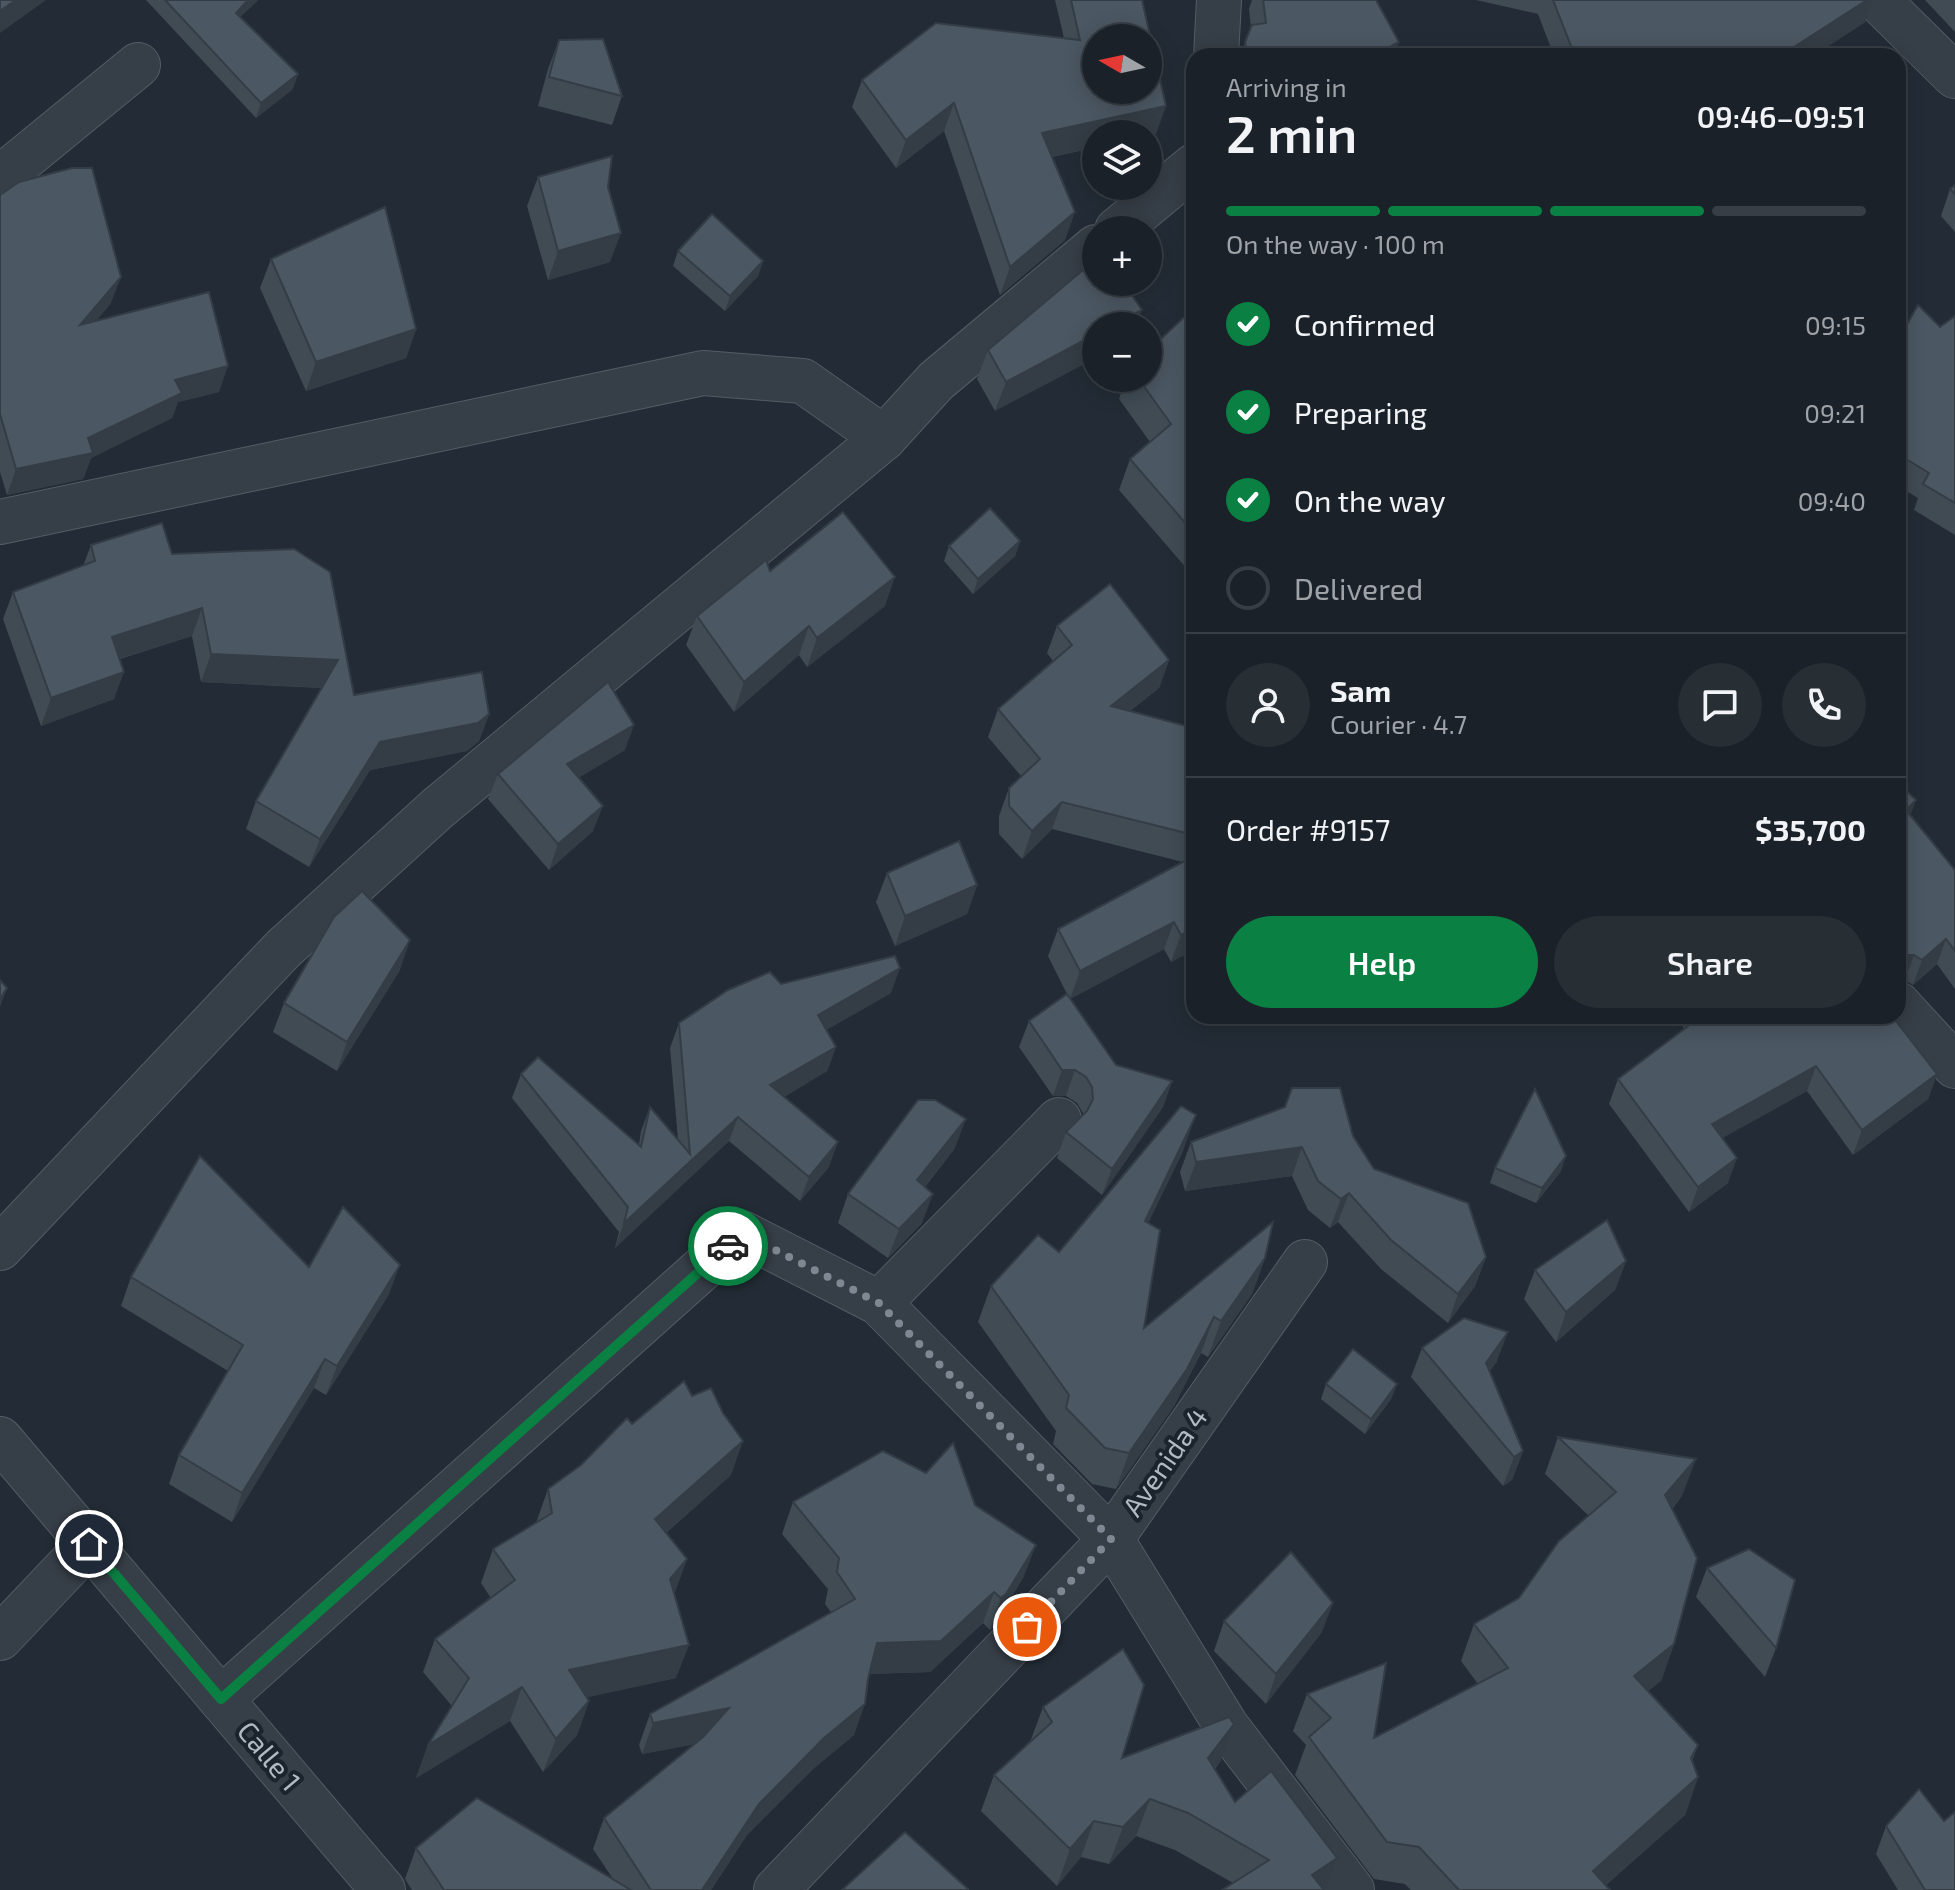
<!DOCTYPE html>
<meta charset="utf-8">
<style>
body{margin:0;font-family:"Exo 2",sans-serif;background:#272e34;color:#f1f3f6;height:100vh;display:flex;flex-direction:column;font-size:30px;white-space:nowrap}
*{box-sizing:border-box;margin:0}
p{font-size:26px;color:#9fa3a8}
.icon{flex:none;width:44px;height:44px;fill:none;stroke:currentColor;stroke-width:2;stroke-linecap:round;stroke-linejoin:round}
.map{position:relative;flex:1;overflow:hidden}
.drawer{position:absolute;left:1186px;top:48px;width:720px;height:976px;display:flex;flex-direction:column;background:#1a2128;border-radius:24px;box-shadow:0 4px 20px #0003,0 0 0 2px #383e45}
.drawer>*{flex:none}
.needle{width:52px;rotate:279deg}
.fabs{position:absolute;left:1082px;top:24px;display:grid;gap:16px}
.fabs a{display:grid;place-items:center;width:80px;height:80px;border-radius:50%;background:#1a2128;box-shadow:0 4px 20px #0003,0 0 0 2px #383e45;font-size:40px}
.pin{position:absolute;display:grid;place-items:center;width:68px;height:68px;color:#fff;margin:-34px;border:4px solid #fff;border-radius:50%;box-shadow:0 2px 8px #0007}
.courier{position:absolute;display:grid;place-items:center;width:80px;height:80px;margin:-40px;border:6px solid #0b8043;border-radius:50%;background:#fff;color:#222;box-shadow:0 2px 10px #0007}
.summary em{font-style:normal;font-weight:600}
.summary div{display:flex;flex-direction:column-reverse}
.summary{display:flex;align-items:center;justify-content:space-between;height:136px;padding:0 40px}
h1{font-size:52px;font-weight:600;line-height:60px}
.bar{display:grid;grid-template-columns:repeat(4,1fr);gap:12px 8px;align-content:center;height:96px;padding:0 40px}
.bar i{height:10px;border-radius:6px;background:#383e45}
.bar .selected{background:#0b8043}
.bar p{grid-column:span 4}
.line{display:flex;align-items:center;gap:20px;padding:0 40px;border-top:2px solid #383e45}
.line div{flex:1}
.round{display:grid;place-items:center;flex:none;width:84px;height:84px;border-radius:42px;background:#272e34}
ol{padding:0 40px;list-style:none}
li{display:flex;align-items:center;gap:24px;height:88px}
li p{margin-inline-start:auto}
li .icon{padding:8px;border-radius:50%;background:#0b8043;color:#fff;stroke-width:4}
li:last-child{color:#9fa3a8}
li i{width:44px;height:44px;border:4px solid #383e45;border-radius:50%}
.cta{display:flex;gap:16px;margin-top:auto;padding:16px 40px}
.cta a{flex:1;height:92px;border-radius:48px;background:#0b8043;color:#fff;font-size:32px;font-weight:600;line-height:92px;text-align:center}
.cta a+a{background:#272e34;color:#f1f3f6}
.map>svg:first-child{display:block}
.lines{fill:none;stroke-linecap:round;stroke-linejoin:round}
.minor-casing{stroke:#545c65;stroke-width:46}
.tertiary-casing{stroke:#545c65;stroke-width:46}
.minor{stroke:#363e47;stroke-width:44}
.tertiary{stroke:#363e47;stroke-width:44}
.wall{fill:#404b54}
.shaded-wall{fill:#343d45}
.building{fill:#4b5762;stroke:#343d45;stroke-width:2;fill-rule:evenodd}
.done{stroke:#7f8892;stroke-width:8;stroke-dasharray:0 14.4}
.route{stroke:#0b8043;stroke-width:10}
.labels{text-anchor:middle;stroke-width:8;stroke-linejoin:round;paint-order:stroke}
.street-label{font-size:28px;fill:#b1b9c3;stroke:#1b232c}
</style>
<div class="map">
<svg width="1955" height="1890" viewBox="0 0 1955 1890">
<rect width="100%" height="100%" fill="#232c36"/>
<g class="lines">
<g class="minor-casing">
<g id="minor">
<path d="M1878,0L1955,76"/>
<path d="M1216,56L1219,0"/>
<path d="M0,178L138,65"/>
<path d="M1117,230L1194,166"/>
<path d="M0,522L703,373L803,381L884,438"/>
<path d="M1898,1004L1955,1066"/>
<path d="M0,1248L283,949L438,808L884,438L936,381L1096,247"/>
<path d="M879,1303L1059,1120"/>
<path d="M0,1638L89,1544"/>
<path d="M221,1699L742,1233L879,1303L1111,1539L1227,1727L1352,1890"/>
<path d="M776,1890L1111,1539L1305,1262"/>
</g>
</g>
<g class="tertiary-casing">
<path id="tertiary" d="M0,1439L383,1890"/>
</g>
<use href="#minor" class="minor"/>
<use href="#tertiary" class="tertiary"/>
</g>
<g class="wall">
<path d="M146,0H258L240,17L293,89L256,118Z"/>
<path d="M1055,0H1142L1156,134L1052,157L1065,240L1000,295L944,131L896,168L852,107L862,80L1064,38Z"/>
<path d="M1252,0H1376L1399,42L1394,56H1240L1251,27L1249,9Z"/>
<path d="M1476,0H1873L1865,22L1813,56H1554L1538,14Z"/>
<path d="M1925,0H1955V32Z"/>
<path d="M559,40L622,96L612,125L538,106L548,69Z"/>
<path d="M538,177L608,187L610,262L548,280L527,206Z"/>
<path d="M1955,185V232L1941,216L1950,189Z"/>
<path d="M0,195L111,303L96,321L219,392L178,402L172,418L91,458L83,479L7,495L0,472Z"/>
<path d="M678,251L763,261L758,276L725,311L673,266Z"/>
<path d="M271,259L416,329L406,358L306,391L260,288Z"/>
<path d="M1096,282L995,411L977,379L988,350Z"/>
<path d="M1194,308V577L1119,490L1130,459L1150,442L1119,399L1126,378H1138Z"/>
<path d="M1955,316V535L1914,510L1918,498L1898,486V340L1940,327Z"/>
<path d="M1020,541L1015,556L973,594L944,561L949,546Z"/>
<path d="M91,545L172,554L354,695L489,714L479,741L467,751L370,770L309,867L246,829L256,801L322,688L201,682L192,636L120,659L114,699L41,726L3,619L13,592L83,566Z"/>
<path d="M770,571L885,606L807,667L799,655L734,712L686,645L697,616Z"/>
<path d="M1057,626L1169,660L1159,688L1130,711L1194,728V950L1171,962L1164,949L1070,999L1116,1065L1172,1081L1163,1107L1102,1195L1057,1158L1066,1132L1083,1115V1113L1077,1103L1066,1096H1053L1019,1047L1029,1021L1068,996L1048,956L1058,929L1183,862L1052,829L1022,859L999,834V816L1009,788L1021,776L988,737L998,709L1053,661L1047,653Z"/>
<path d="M625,750L578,778L593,831L549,870L488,799L498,774Z"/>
<path d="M1898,783L1910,816L1955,870V989L1937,964L1913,985L1905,980H1898Z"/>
<path d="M887,873L977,885L967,914L895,946L876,902Z"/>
<path d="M400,970L337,1071L273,1032L284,1003Z"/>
<path d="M781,984L891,993L826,1030L836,1047L827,1071L784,1097L829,1167L800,1201L729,1141L615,1248L619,1232L512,1098L521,1074L639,1144L641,1131L650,1107L678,1139L670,1048L679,1023Z"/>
<path d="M1677,1016H1892L1937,1074L1928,1099L1853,1155L1807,1091L1722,1138L1728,1183L1689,1212L1609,1104L1618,1079L1684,1029Z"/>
<path d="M1353,1136L1374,1169L1486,1257L1475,1286L1448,1323L1381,1269L1338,1222L1330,1228L1308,1210L1292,1176L1185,1191L1180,1172L1191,1142Z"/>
<path d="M955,1148L925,1187L922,1223L888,1258L838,1223L848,1194Z"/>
<path d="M1183,1151L1148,1223L1144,1328L1265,1258L1252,1294L1208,1357L1201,1353L1174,1406L1116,1489L1092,1484L1053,1444L1056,1431L978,1322L991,1286L1059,1252Z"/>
<path d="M1495,1168L1561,1171L1536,1203L1490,1183Z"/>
<path d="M1626,1261L1615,1290L1556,1342L1524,1299L1535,1270Z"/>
<path d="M309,1267L389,1294L326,1395L314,1388L232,1522L169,1484L179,1455L228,1371L121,1306L131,1277Z"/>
<path d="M1422,1348L1497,1361L1489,1372L1523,1451L1512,1480L1503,1486L1411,1377Z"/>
<path d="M1326,1384H1397L1391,1399L1365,1434L1321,1399Z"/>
<path d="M632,1424L731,1475L666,1533L687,1559L674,1594L676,1678L587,1697L589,1701L577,1735L543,1772L510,1721L416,1778L428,1745L452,1706L423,1672L435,1639L491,1598L481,1583L493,1549L536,1523L548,1489L581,1465Z"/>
<path d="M1558,1437L1682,1496L1672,1509L1674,1644L1661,1681L1648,1691L1698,1745L1692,1761L1698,1777L1685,1815L1606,1885L1610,1890H1411L1405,1884L1374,1879L1295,1775L1306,1745L1293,1731L1307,1694L1374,1738L1478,1684L1461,1661L1474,1624L1519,1598L1589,1516L1545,1474Z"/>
<path d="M793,1502L975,1505L1024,1576L995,1625L990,1630L983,1623L930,1672L869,1674L854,1735L813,1769L747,1835L711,1890H412L405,1879L416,1848L613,1879L593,1849L604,1818L694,1744L642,1754L639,1745L650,1714L831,1612L825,1604L828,1589L782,1534Z"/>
<path d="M1707,1568L1776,1648L1765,1677L1696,1597Z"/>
<path d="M1224,1621L1322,1632L1266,1704L1214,1651Z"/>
<path d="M1043,1707L1122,1758L1221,1760L1215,1769L1235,1802L1337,1858L1326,1890H1222L1233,1883L1175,1850L1136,1836L1109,1864L1081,1857L1057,1886L981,1811L994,1775L1030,1742Z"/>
<path d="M1886,1826L1955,1890H1898L1876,1854Z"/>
</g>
<g class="shaded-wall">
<path d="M16,0H46L0,33V11Z"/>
<path d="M248,0H258L230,27L236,13Z"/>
<path d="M1867,0H1873L1865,22L1813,56H1780Z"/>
<path d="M1399,42L1394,56H1373Z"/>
<path d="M298,74L293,89L256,118L261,103Z"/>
<path d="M954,103L944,131L896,168L906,140Z"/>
<path d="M1166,106L1156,134L1148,136V134H1096V147L1031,161L1042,133Z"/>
<path d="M1075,212L1065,240L1000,295L1010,267Z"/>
<path d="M621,233L610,262L548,280L558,251Z"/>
<path d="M763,261L758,276L725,311L730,296Z"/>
<path d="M121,277L111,303L71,351L80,325Z"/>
<path d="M1142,310L1136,326H1112Z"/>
<path d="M416,329L406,358L306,391L316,362Z"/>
<path d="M1096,334V358L995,411L1006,382Z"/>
<path d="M228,366L219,392L178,402L172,418L91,458L83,479L7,495L16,469L88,438L175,380Z"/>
<path d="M1020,541L1015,556L973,594L978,579Z"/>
<path d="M895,577L885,606L807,667L817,638Z"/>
<path d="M202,608L192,636L102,664L112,637Z"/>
<path d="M809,626L799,655L734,712L744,682Z"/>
<path d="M211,654L338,660L328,688L201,682Z"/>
<path d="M1169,660L1159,688L1101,733L1111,706Z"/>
<path d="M124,672L114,699L41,726L51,698Z"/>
<path d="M489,714L479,741L467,751L370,770L309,867L320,839L380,742Z"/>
<path d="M634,725L625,750L558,790L567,764Z"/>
<path d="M1916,800L1907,825L1906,810Z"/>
<path d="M1062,802L1052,829L1022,859L1032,831Z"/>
<path d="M603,806L593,831L549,870L558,844Z"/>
<path d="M977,885L967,914L895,946L905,916Z"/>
<path d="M1174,922L1164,949L1070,999L1080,971Z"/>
<path d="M1194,928V950L1171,962L1181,935Z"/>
<path d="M1946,939L1937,964L1913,985L1922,960Z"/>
<path d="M410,940L400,970L337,1071L347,1042Z"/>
<path d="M1902,955H1914L1905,980H1898V957Z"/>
<path d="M900,968L891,993L809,1040L818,1015Z"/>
<path d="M7,988L0,1007V999Z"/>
<path d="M836,1047L827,1071L761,1110L770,1085Z"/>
<path d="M1816,1066L1807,1091L1703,1149L1712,1124Z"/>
<path d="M1062,1070H1075L1066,1096H1053Z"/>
<path d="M1937,1074L1928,1099L1853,1155L1862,1130Z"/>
<path d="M1172,1081L1163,1107L1102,1195L1112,1169Z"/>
<path d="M1196,1115L1183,1151L1131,1258L1145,1221Z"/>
<path d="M738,1117L729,1141L615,1248L624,1223Z"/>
<path d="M966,1119L955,1148L907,1209L917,1180Z"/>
<path d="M838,1142L829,1167L800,1201L809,1177Z"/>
<path d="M1302,1147L1292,1176L1185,1191L1196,1162Z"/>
<path d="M1566,1156L1561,1171L1536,1203L1542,1188Z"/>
<path d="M1737,1158L1728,1183L1689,1212L1698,1187Z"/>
<path d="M1349,1193L1338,1222L1330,1228L1341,1199Z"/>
<path d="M933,1194L922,1223L888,1258L899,1229Z"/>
<path d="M1486,1257L1475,1286L1448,1323L1458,1294Z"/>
<path d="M1265,1258L1252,1294L1208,1357L1221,1321Z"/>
<path d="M1626,1261L1615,1290L1556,1342L1566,1312Z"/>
<path d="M400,1265L389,1294L326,1395L337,1366Z"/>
<path d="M1214,1317L1201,1353L1174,1406L1116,1489L1129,1453Z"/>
<path d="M1508,1332L1497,1361L1475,1392L1486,1363Z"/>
<path d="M325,1359L314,1388L232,1522L242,1493Z"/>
<path d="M1397,1384L1391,1399L1365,1434L1371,1419Z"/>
<path d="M743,1441L731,1475L643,1553L655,1519Z"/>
<path d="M1523,1451L1512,1480L1503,1486L1514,1457Z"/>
<path d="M1696,1459L1682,1496L1651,1532L1665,1495Z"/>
<path d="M1036,1545L1024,1576L995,1625L990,1630L1001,1598Z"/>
<path d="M687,1559L675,1592L657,1613L670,1579Z"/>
<path d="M994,1592L983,1623L930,1672L866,1674L877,1643Z"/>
<path d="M1333,1603L1322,1632L1266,1704L1276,1674Z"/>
<path d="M1674,1644L1661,1681L1620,1713L1634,1676Z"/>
<path d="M689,1645L676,1678L557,1704L569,1670Z"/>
<path d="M522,1687L510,1721L416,1778L428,1745Z"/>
<path d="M589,1701L577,1735L543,1772L556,1739Z"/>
<path d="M865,1704L854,1735L813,1769L747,1835L711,1890H702L759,1804L824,1738Z"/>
<path d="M729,1708L718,1740L642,1754L653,1723Z"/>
<path d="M1234,1724L1221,1760L1195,1794L1208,1758Z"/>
<path d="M1698,1777L1685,1815L1600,1890L1593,1871Z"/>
<path d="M1150,1799L1136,1836L1109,1864L1123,1827Z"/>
<path d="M1094,1821L1081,1857L1057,1886L1070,1849Z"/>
<path d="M1337,1858L1326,1890H1306L1312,1875Z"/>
</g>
<g class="building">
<path d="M0,0H16L0,11Z"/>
<path d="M165,0H248L236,13L298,74L261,103Z"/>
<path d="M1071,0H1142L1166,106L1042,133L1075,212L1010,267L954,103L906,140L862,80L936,23L1080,40ZM1096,38H1148V90H1096Z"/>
<path d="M1263,0H1376L1399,42L1373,56H1247L1245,42L1252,25L1266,23Z"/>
<path d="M1553,0H1867L1780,56H1645L1642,51L1631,56H1575Z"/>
<path d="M603,39L622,96L549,77L559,40Z"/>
<path d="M612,156L608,187L621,233L558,251L538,177Z"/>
<path d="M72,168H92L121,277L80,325L209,292L228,366L175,380L182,393L88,438L93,453L16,469L0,414V195L19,182Z"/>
<path d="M1955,185V194L1950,189Z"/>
<path d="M385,207L416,329L316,362L271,259Z"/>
<path d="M712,214L763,261L730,296L678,251Z"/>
<path d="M1096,259V282H1123L1142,310L1112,326H1096V334L1006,382L988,350Z"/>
<path d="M1918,305L1940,327L1955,316V503L1923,484L1929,473L1898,454V340Z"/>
<path d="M1194,308V533L1130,459L1171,424L1138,378H1148V351Z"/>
<path d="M990,508L1020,541L978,579L949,546Z"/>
<path d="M843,512L895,577L817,638L809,626L744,682L697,616L766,560L770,571Z"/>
<path d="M162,523L172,554L294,549L330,572L354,695L482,672L489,714L478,723L380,742L320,839L256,801L338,660L211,654L202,608L112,637L124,672L51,698L13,592L95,561L91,545Z"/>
<path d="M1110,584L1169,660L1111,706L1194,728V835L1062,802L1032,831L1009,806V788L1040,759L998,709L1072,645L1057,626Z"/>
<path d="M608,682L634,725L567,764L603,806L558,844L498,774Z"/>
<path d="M1898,783L1916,800L1906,810L1955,870V951L1946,939L1922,960L1914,955H1902L1898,957Z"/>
<path d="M959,841L977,885L905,916L887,873Z"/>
<path d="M1194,856V928L1181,935L1174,922L1080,971L1058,929Z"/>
<path d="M362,891L410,940L347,1042L284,1003L334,917Z"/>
<path d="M895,956L900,968L818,1015L836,1047L770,1085L838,1142L809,1177L738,1117L624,1223L628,1207L521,1074L538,1057L641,1147L650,1107L690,1154L679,1023L728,990L770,972L781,984Z"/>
<path d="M0,980L7,988L0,999Z"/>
<path d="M1067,994L1116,1065L1172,1081L1112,1169L1066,1132L1087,1111L1093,1099L1092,1087L1086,1077L1075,1070H1062L1029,1021Z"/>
<path d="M1700,1016H1892L1937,1074L1862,1130L1816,1066L1712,1124L1737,1158L1698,1187L1618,1079L1700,1017Z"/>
<path d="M1292,1088H1340L1353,1136L1374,1169L1468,1203L1486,1257L1458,1294L1391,1240L1349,1193L1341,1199L1318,1181L1302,1147L1196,1162L1191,1142L1285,1107Z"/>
<path d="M1535,1089L1566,1156L1542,1188L1495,1168Z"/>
<path d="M918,1100H935L966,1119L917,1180L933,1194L899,1229L848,1194Z"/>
<path d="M1181,1106L1196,1115L1145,1221L1160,1230L1144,1328L1273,1222L1265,1258L1221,1321L1214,1317L1187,1369L1129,1453L1105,1448L1066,1408L1069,1395L991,1286L1038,1235L1059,1252Z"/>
<path d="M200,1156L309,1267L343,1207L400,1265L337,1366L325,1359L242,1493L179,1455L243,1345L131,1277Z"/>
<path d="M1607,1220L1626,1261L1566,1312L1535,1270Z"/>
<path d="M1464,1318L1508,1332L1486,1363L1523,1451L1514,1457L1422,1348Z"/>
<path d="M1353,1349L1397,1384L1371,1419L1326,1384Z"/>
<path d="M684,1381L692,1396L711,1388L723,1413L743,1441L655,1519L687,1559L670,1579L689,1645L569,1670L589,1701L556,1739L522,1687L428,1745L469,1678L435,1639L515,1580L493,1549L552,1513L548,1489L581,1465L627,1418L632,1424Z"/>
<path d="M1558,1437L1696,1459L1665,1495L1697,1558L1674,1644L1634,1676L1698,1745L1691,1758L1698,1777L1593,1871L1610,1890H1459L1419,1847L1387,1842L1309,1737L1331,1718L1307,1694L1386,1663L1374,1738L1508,1668L1474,1624L1519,1598L1559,1541L1616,1492Z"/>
<path d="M953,1443L975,1505L1036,1545L1006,1594L1001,1598L994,1592L941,1641L877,1643L868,1679L865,1704L824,1738L759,1804L702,1890H651L604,1818L703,1737L729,1708L653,1723L650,1714L855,1599L837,1572L839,1558L793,1502L883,1451L926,1473Z"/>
<path d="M1749,1549L1795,1580L1776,1648L1707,1568Z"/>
<path d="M1291,1552L1333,1603L1276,1674L1224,1621Z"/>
<path d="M1123,1649L1144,1685L1122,1758L1229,1717L1234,1724L1208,1758L1235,1802L1271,1771L1337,1858L1312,1875L1324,1890H1222L1269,1860L1188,1813L1150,1799L1123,1827L1094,1821L1070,1849L994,1775L1052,1722L1043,1707Z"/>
<path d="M1919,1789L1944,1821L1955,1812V1890H1925L1886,1826Z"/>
<path d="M477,1798L631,1890H444L416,1848Z"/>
<path d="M905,1832L968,1889V1890H842Z"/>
</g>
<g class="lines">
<path class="done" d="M728,1246L742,1233L879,1303L1111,1539L1027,1627"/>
<path class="route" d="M89,1544L221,1699L728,1246"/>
</g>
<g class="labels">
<g class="street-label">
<text transform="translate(1165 1462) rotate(-55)" y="10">Avenida 4</text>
<text transform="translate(269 1756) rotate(50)" y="10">Calle 1</text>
</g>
</g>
</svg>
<div class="fabs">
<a><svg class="needle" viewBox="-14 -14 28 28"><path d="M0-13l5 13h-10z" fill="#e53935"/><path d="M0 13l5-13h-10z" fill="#9fa3a8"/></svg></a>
<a><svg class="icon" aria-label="layers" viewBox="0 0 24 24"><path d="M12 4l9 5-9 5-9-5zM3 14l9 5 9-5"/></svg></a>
<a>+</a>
<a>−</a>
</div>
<div class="pin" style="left:1027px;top:1627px;background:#ea580c"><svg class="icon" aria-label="bag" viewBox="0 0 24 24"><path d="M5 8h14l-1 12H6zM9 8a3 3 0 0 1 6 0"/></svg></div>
<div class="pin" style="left:89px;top:1544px;background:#1f2937"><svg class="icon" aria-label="home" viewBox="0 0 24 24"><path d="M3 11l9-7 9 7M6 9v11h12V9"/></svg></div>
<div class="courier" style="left:728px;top:1246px"><svg class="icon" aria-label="car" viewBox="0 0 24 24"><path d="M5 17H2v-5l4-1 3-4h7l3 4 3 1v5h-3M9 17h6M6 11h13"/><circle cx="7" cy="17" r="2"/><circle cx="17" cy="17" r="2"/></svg></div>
<section class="drawer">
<div class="summary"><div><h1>2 min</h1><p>Arriving in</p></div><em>09:46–09:51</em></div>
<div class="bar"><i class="selected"></i><i class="selected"></i><i class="selected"></i><i></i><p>On the way · 100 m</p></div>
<ol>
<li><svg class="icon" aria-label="check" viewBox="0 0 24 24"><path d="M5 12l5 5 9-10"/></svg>Confirmed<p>09:15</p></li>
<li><svg class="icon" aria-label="check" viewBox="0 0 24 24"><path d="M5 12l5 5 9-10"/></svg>Preparing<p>09:21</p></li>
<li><svg class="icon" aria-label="check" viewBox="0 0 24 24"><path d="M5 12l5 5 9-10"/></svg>On the way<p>09:40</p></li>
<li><i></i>Delivered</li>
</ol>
<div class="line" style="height:144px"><a class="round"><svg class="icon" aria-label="person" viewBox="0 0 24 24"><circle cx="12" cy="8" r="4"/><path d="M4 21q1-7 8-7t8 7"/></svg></a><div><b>Sam</b><p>Courier · 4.7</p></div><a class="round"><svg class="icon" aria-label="chat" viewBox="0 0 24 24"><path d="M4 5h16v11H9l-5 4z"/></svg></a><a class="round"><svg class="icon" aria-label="phone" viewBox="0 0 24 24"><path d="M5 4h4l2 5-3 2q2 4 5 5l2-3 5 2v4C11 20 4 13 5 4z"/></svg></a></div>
<div class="line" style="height:104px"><div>Order #9157</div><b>$35,700</b></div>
<div class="cta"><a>Help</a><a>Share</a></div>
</section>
</div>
